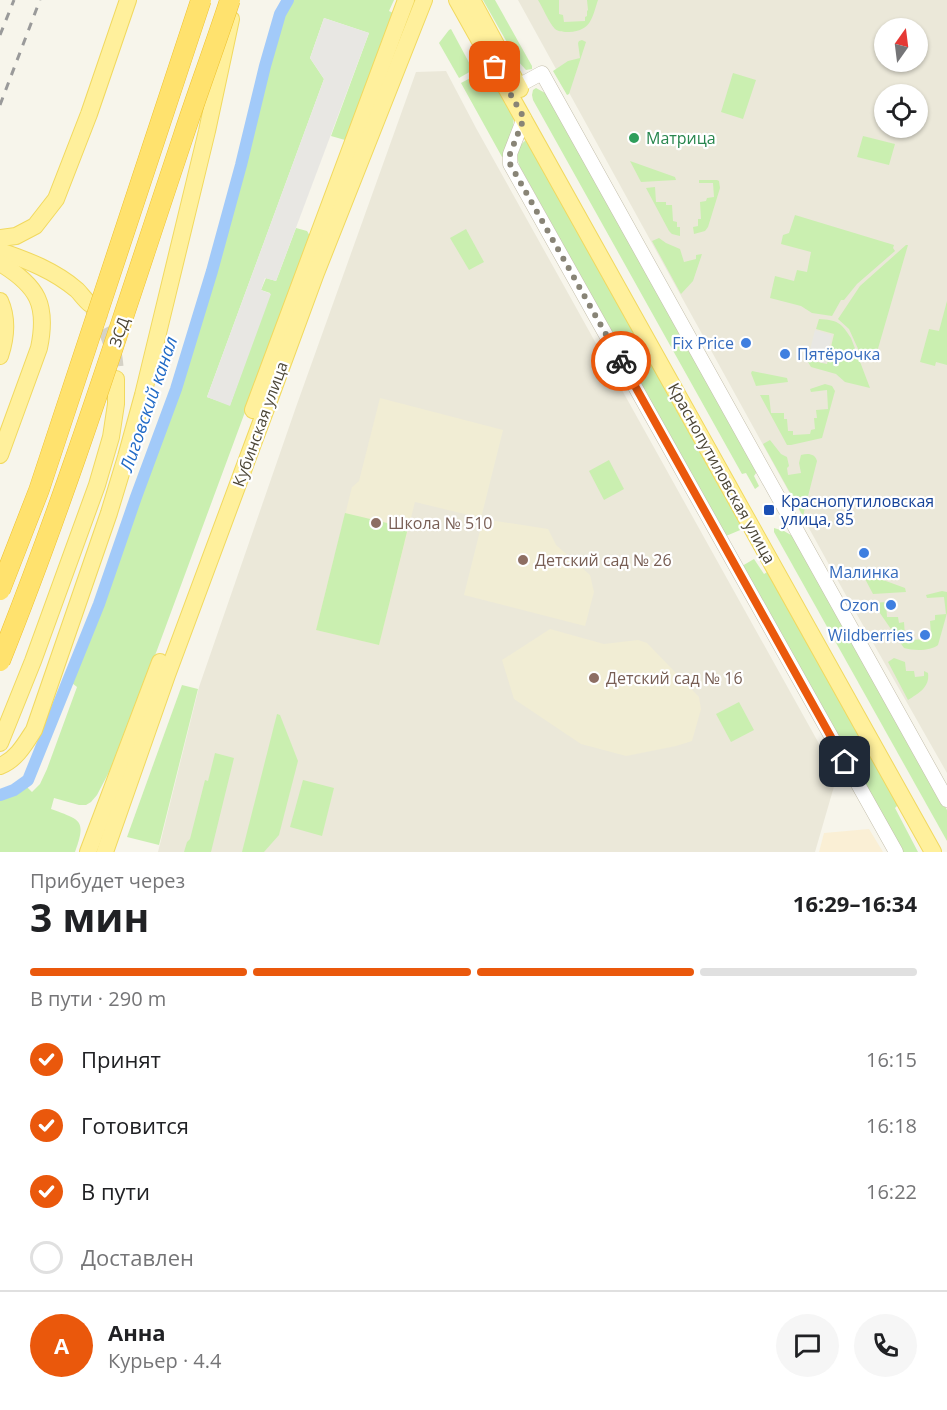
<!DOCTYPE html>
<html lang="ru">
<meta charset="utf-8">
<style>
body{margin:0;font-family:"Open Sans",sans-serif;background:#f6f6f6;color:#202124;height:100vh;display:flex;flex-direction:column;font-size:22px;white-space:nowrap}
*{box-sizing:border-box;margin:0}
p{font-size:20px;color:#757577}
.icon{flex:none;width:33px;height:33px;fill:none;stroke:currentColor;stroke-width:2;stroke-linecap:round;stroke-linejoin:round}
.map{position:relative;height:852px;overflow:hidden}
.details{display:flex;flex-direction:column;background:#fff;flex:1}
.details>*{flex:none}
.needle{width:39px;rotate:14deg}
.tools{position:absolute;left:874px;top:18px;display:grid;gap:12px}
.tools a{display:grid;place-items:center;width:54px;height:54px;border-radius:50%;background:#fff;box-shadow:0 2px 4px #0004;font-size:30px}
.pin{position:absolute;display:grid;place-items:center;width:51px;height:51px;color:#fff;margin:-26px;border-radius:12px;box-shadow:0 3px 9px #0006}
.courier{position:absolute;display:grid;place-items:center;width:60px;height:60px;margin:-30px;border:4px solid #ea580c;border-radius:50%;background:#fff;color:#222;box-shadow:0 2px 8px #0007}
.head em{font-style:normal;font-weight:700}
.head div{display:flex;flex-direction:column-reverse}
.head{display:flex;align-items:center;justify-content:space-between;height:102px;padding:0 30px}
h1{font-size:39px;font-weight:700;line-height:45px}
.bar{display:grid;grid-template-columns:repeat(4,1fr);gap:9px 6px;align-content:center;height:72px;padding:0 30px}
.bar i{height:8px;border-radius:4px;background:#e0e0e0}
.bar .current{background:#ea580c}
.bar p{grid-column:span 4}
.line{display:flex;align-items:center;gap:15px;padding:0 30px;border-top:2px solid #e0e0e0}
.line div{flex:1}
.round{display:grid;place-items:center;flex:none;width:63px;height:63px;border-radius:32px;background:#f6f6f6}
ol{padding:0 30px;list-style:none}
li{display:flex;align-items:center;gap:18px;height:66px}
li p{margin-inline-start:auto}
li .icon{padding:6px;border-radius:50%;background:#ea580c;color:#fff;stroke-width:4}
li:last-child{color:#757577}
li i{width:33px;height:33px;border:3px solid #e0e0e0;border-radius:50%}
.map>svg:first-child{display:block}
.residential{fill:#ebe8d9;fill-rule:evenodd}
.commercial{fill:#faefd5}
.education{fill:#f1edd4}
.green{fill:#caefb0}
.parking{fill:#e8e7e3}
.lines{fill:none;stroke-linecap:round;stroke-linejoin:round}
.canal{stroke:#a2caf9;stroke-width:12}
.major-tunnel{stroke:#d5d2c7;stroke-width:16;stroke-dasharray:16 8;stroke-linecap:butt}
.minor-casing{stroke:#c4bfac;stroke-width:15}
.major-casing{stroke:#f1d95f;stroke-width:18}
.minor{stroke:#fff;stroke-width:14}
.major{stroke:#fff09c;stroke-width:16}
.rail{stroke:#9a9a9a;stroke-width:3;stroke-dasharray:8 8;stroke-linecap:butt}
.highway-bridge-casing{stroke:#efc22d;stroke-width:21;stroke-linecap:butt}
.highway-bridge{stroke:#ffe26e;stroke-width:20}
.done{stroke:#888476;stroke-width:6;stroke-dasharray:0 10.8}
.route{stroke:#ea580c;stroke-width:8}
.leisure-dot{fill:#2e9e5b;stroke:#fff;stroke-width:2}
.shop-dot{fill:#3f7fe0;stroke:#fff;stroke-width:2}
.transit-dot{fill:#1a4fb4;stroke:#fff;stroke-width:2}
.education-dot{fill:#8d6e63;stroke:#fff;stroke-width:2}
.labels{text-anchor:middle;stroke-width:4.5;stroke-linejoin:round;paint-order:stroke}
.leisure-label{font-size:16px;fill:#27864d;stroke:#fff;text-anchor:start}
.street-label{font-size:16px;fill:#4d4737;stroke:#fff}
.shop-label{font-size:16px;fill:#366cbe;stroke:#fff;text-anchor:end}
.transit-label{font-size:16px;fill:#164399;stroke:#fff;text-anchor:start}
.education-label{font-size:16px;fill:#785e54;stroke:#fff;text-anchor:start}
.water-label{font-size:18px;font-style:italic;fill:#226bc7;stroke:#fff}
</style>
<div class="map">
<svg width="947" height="852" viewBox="0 0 947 852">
<rect width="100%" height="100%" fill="#f7f5eb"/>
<g class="residential">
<path d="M518,0H947V773L843,590ZM885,28H918V62H885ZM885,94H918V128H885Z"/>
<path d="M446,71L476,128L837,776L815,852H158L199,687L296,407L416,72Z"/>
</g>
<path class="commercial" d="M869,829L883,852H819L824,833Z"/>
<g class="education">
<path d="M380,398L503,430L481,518L415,502L379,645L316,630L352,487L359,481Z"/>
<path d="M483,519L548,529L556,545L590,575L594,592L585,626L464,595Z"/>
<path d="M550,629L604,644L638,640L647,643L699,697L701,709L692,741L676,746L626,756L581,744L514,699L502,660Z"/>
</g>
<g class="green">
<path d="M291,0H394L389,11L393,13L345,140L331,136L369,33L324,18L310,58L324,79L207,397L230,405L270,293L261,290L266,278L276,281L296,228L307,231L310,236L119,753L97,795L91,802L86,805H79L54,798L51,809C80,820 87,819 75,852H0V801L27,787L32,792L40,784L47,769L77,687L72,683L177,401L238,195L236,193L283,15Z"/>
<path d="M483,0H495L532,66V69L526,70L517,60Z"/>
<path d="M538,0H559V14L563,15L564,22L585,21V17L587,16V11L588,10L587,0H598C592,18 591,31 569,32C564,32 559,32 555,29C549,23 543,8 538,0Z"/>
<path d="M451,29L473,70L459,78L439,43L449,30Z"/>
<path d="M582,40L586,42L569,94L567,95L553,71L568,61L580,58L578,43L579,41Z"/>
<path d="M733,73L756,80L743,119L721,112Z"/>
<path d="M476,75L479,79L483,77L489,89L497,85L514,115L513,129L504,156L502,157L461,83Z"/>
<path d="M536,88L547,94L758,470L754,476L759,486L755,489L746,473L742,474L533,100L532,95L533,90Z"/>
<path d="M863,136L895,144L889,165L857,157Z"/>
<path d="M527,140L745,528L726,536L520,167C516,158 516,145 527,140Z"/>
<path d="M630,161L675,177L676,180L641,182Z"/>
<path d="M699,180H717L719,181L720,188L708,227L705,231L694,234L693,227L698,226V219H701L700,202L706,201L707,198L714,197L713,183H699Z"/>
<path d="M655,187L656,202H666V205H672L673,221L677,222V227H680V236L672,234L669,231L646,188Z"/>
<path d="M795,215L894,245L893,248L895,251L857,284L844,300H841L832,316L812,313L801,306L770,298L775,276L794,281L797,270L807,272L811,252L781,244L783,235L789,233Z"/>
<path d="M466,229L484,262L469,270L450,238Z"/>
<path d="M659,238L666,243L680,249L684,262L696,259V255L702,254L693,281L681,294L652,241Z"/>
<path d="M906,245H908L875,359L872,358L864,362L849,329L838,319L860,286Z"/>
<path d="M947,301V365L936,362L935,366L920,362L929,329L939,331Z"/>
<path d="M819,319C837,320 841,322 851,338L870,388L845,382L836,374L811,367L808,362V360L827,364L834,334L816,329Z"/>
<path d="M752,371L787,378L788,382L756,386L751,373Z"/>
<path d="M825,384L832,386L835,391L822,438L791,445H787L760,395H769L771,413H784V419H787L788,431H793V435L810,434L811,430L815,429L814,418H817L816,410L828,409L827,390L811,392L810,389Z"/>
<path d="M770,440L781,454L787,457L789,466L787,468L788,475L801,473L799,463L801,455C809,453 815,454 817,461L803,516L763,444Z"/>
<path d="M609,460L624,489L604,500L589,471Z"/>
<path d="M345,513L408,528L379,645L316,630Z"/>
<path d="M774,528L784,531L796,538L947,810V841L774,532Z"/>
<path d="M754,559L764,574L769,571L899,804L895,808L918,852H903L742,566Z"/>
<path d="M864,573L905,588L906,592L873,594L863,575Z"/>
<path d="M942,591L947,592V613L938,645C931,651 914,651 904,648L873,603L886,602L887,617H898L899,623L904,622L905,636H909V640L928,639V635L931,634L930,621L935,620V615L946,614L944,597L927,598L926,595Z"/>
<path d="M894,658L905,662L906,671H914L915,677L924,676V671L928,673C930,687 919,693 908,700L888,662Z"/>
<path d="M182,685L198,689L159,845L127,837Z"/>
<path d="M739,702L754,730L731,742L716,714Z"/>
<path d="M277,714L280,715L298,761L279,835L264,852H242Z"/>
<path d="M215,753L234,758L211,852H184L187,842L190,839L205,780L208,781Z"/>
<path d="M303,780L334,788L322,836L290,827Z"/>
</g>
<g class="parking">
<path d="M324,18L369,33L276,281L265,278L261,290L271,294L230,406L207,397L324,79L310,58Z"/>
<path d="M815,330L832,335L825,363L808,358Z"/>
</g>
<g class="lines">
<path class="canal" d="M0,795L14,790L28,780L99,604L136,497L176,389L212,271L241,165L265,66L280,14L288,0"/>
<path class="major-tunnel" d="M92,308C109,332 116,349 116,379"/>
<g class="minor-casing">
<g id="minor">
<path d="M518,86L542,73L947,800"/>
<path d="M524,118L510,154V164L896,852"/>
</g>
</g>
<g class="major-casing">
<g id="major">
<path d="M457,0L933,852"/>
<path d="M472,0L520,89"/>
<path d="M0,238L16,236L35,226L56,199L89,114L128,0"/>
<path d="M0,251C27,260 55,271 77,290C81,294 85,300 90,304"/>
<path d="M0,263C38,286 48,305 39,348L0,455"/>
<path d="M0,301C8,319 6,338 0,356"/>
<path d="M253,410L406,0"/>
<path d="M0,743L33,661L97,485L111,437L116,404V379"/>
<path d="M0,766C16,760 25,744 34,730L109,513L126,457L143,395L207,131L231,19"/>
<path d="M88,852L160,662"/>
<path d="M105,852L167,675L270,398L316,273L424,0"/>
</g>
</g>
<use href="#minor" class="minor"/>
<use href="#major" class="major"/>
<g class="rail">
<path d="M0,35L14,0"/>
<path d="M0,105L40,0"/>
</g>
<g class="highway-bridge-casing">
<g id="highway-bridge">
<path d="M0,590L39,490L201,0"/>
<path d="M0,661C69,489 124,313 183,137C198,91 215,46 230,0"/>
</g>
</g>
<use href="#highway-bridge" class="highway-bridge"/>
</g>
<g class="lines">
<path class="done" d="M495,67L524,118L510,154V164L621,361"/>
<path class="route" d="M621,361L845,762"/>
</g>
<circle class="leisure-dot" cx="634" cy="138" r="6"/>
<g class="shop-dot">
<circle cx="746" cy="343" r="6"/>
<circle cx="785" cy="354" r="6"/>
<circle cx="864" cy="553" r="6"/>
<circle cx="891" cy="605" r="6"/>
<circle cx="925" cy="635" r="6"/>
</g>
<rect class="transit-dot" x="763" y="504" width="12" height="12" rx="3"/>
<g class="education-dot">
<circle cx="376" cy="523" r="6"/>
<circle cx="523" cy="560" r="6"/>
<circle cx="594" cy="678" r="6"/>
</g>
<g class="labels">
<g class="leisure-label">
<text x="646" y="144">Матрица</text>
</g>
<g class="street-label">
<text transform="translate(119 332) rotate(-71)" y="6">ЗСД</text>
<text transform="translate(260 424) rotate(-70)" y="6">Кубинская улица</text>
<text transform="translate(722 473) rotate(61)" y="6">Краснопутиловская улица</text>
</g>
<g class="shop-label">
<text x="734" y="349">Fix Price</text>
<text x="797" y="360" text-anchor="start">Пятёрочка</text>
<text x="864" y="578" text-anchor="middle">Малинка</text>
<text x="879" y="611">Ozon</text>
<text x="913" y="641">Wildberries</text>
</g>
<g class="transit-label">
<text x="781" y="507">Краснопутиловская<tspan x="781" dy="18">улица, 85</tspan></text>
</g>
<g class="education-label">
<text x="388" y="529">Школа № 510</text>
<text x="535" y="566">Детский сад № 26</text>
<text x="606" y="684">Детский сад № 16</text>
</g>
<g class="water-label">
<text transform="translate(149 404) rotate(-71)" y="6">Лиговский канал</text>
</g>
</g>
</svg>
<div class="tools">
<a><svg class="needle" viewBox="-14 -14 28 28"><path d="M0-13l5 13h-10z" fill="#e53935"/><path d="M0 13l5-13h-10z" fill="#757577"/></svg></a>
<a><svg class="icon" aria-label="locate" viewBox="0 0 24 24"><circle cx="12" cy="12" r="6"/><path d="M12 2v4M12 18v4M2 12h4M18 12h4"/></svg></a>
</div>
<div class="pin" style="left:495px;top:67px;background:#ea580c"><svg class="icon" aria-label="bag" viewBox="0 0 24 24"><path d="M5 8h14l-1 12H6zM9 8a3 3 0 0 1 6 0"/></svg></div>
<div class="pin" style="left:845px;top:762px;background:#1f2937"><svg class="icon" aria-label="home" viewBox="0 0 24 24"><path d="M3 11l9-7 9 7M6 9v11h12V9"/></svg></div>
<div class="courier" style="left:621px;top:361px"><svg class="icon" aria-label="bike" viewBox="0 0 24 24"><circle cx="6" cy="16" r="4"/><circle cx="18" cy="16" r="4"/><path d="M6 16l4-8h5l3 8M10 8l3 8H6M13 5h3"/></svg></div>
</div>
<section class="details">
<div class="head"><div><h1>3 мин</h1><p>Прибудет через</p></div><em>16:29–16:34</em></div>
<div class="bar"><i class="current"></i><i class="current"></i><i class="current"></i><i></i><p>В пути · 290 m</p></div>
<ol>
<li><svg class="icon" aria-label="check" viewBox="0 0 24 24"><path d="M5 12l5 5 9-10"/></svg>Принят<p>16:15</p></li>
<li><svg class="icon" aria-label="check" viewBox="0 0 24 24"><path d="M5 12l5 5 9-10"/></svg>Готовится<p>16:18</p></li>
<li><svg class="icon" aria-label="check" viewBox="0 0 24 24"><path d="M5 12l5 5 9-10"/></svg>В пути<p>16:22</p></li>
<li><i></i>Доставлен</li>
</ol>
<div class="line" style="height:108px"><b class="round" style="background:#ea580c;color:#fff">А</b><div><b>Анна</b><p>Курьер · 4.4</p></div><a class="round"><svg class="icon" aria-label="chat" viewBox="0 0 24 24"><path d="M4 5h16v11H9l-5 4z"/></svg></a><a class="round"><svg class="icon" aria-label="phone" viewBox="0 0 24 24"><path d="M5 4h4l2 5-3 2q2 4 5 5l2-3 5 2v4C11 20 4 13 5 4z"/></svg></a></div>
</section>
